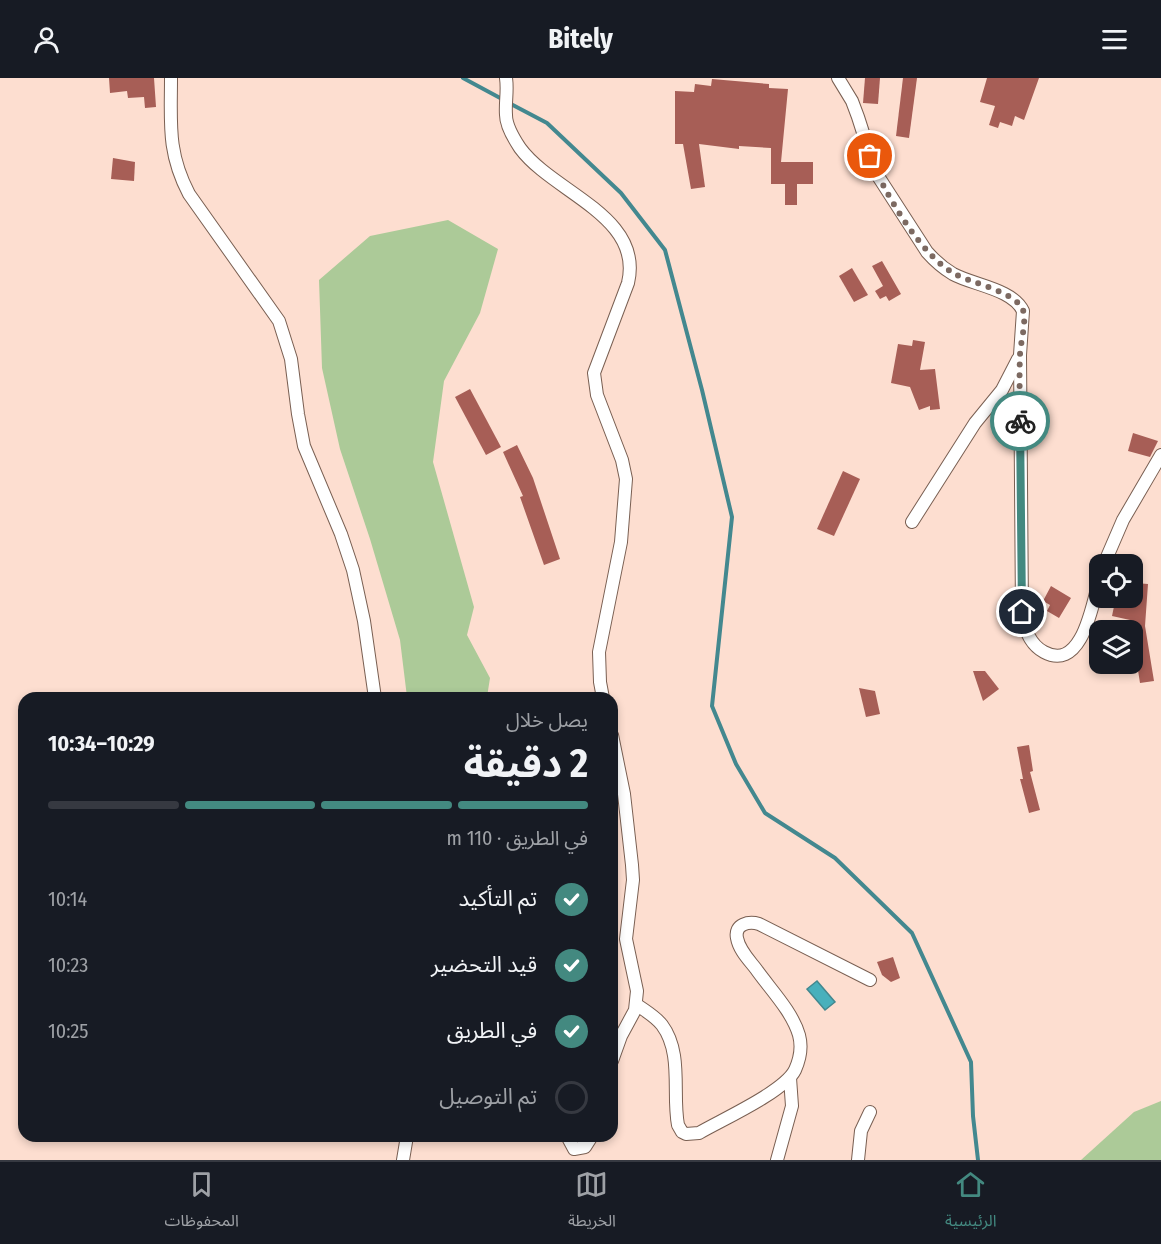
<!DOCTYPE html>
<html lang="ar">
<meta charset="utf-8">
<style>
body{margin:0;font-family:"Fira Sans Condensed","Noto Sans Arabic",sans-serif;background:#20242c;color:#f1f3f6;direction:rtl;height:100vh;display:flex;flex-direction:column;font-size:22px;white-space:nowrap}
*{box-sizing:border-box;margin:0}
p{font-size:20px;color:#9ea1a6}
.icon{flex:none;width:33px;height:33px;fill:none;stroke:currentColor;stroke-width:2;stroke-linecap:round;stroke-linejoin:round}
.map{position:relative;flex:1;overflow:hidden;direction:ltr}
.sheet{position:absolute;left:18px;top:614px;width:600px;height:450px;display:flex;flex-direction:column;background:#171b24;border-radius:18px;box-shadow:0 3px 9px #0003;direction:rtl}
.sheet>*{flex:none}
.buttons{position:absolute;left:1089px;top:476px;display:grid;gap:12px}
.buttons a{display:grid;place-items:center;width:54px;height:54px;border-radius:12px;background:#171b24;box-shadow:0 3px 9px #0003;font-size:30px}
.pin{position:absolute;display:grid;place-items:center;width:51px;height:51px;color:#fff;margin:-26px;border:3px solid #fff;border-radius:50%;box-shadow:0 2px 6px #0007}
.courier{position:absolute;display:grid;place-items:center;width:60px;height:60px;margin:-30px;border:4px solid #438980;border-radius:50%;background:#fff;color:#222;box-shadow:0 2px 8px #0007}
.headline em{font-style:normal;font-weight:700}
.headline div{display:flex;flex-direction:column-reverse}
.headline{display:flex;align-items:center;justify-content:space-between;height:102px;padding:0 30px}
h1{font-size:39px;font-weight:700;line-height:45px}
.bar{display:grid;grid-template-columns:repeat(4,1fr);gap:9px 6px;align-content:center;height:72px;padding:0 30px}
.bar i{height:8px;border-radius:4px;background:#363941}
.bar .current{background:#438980}
.bar p{grid-column:span 4}
ol{padding:0 30px;list-style:none}
li{display:flex;align-items:center;gap:18px;height:66px}
li p{margin-inline-start:auto}
li .icon{padding:6px;border-radius:50%;background:#438980;color:#fff;stroke-width:4}
li:last-child{color:#9ea1a6}
li i{width:33px;height:33px;border:3px solid #363941;border-radius:50%}
header{display:flex;justify-content:space-between;align-items:center;height:78px;padding:0 30px;background:#171b24;font-size:27px;font-weight:700}
.tab-bar{display:flex;justify-content:space-around;align-items:center;height:84px;border-top:2px solid #363941;background:#171b24;font-size:16px;color:#9ea1a6}
.tab-bar a{display:grid;justify-items:center;gap:3px}
.tab-bar .current{color:#438980}
.map>svg:first-child{display:block}
.green{fill:#acca98}
.water{fill:#48b0bc;stroke:#43888f;stroke-width:1.5}
.lines{fill:none;stroke-linecap:round;stroke-linejoin:round}
.stream{stroke:#43888f;stroke-width:4}
.building{fill:#a75e56}
.minor-casing{stroke:#795f52;stroke-width:14}
.minor{stroke:#fff;stroke-width:12}
.done{stroke:#7c6961;stroke-width:6;stroke-dasharray:0 10.8}
.route{stroke:#438980;stroke-width:8}
</style>
<header><svg class="icon" aria-label="menu" viewBox="0 0 24 24"><path d="M4 6h16M4 12h16M4 18h16"/></svg>Bitely<svg class="icon" aria-label="person" viewBox="0 0 24 24"><circle cx="12" cy="8" r="4"/><path d="M4 21q1-7 8-7t8 7"/></svg></header>
<div class="map">
<svg width="1161" height="1082" viewBox="0 0 1161 1082">
<rect width="100%" height="100%" fill="#fdded0"/>
<g class="green">
<path d="M448,142L498,171L480,235L444,303L433,384L474,529L467,557L490,600L487,619H407L400,562L370,461L340,371L322,290L319,202L370,158Z"/>
<path d="M1161,1023V1082H1081L1134,1034Z"/>
</g>
<path class="water" d="M817,903L835,924L825,932L807,911Z"/>
<g class="lines">
<g class="stream">
<path d="M463,0L502,21"/>
<path d="M509,25L547,45L621,115L665,172L702,312L732,439L712,628L736,686L765,735L835,780L912,855L971,984L973,1038L978,1082"/>
</g>
</g>
<g class="building">
<path d="M109,0H154L156,29L145,30L144,19L128,20L127,13L110,15Z"/>
<path d="M865,0H880L878,26L863,25Z"/>
<path d="M903,0H917L909,60L896,58Z"/>
<path d="M987,0H1039L1024,42L1015,38L1012,48L1000,44L998,50L989,47L995,28L980,24Z"/>
<path d="M712,1L769,6V10L788,11L781,84H813V106H797V127H785V106H771V70L739,68V71L699,66L705,109L691,111L683,66H675V13L694,14L695,6L711,8Z"/>
<path d="M113,80L135,84L134,103L111,101Z"/>
<path d="M882,183L901,216L889,223L886,218L880,221L875,213L883,208L872,188Z"/>
<path d="M852,190L868,217L854,224L839,198Z"/>
<path d="M913,262L925,264L920,292L935,291L940,331L930,332V328L919,332L910,309L891,305L898,266L912,268Z"/>
<path d="M470,311L501,369L486,377L455,319Z"/>
<path d="M1133,355L1158,363L1150,379L1128,373Z"/>
<path d="M517,367L533,400L560,481L544,487L520,419L523,418L503,374Z"/>
<path d="M843,393L860,401L834,458L817,451Z"/>
<path d="M1135,505L1148,506L1145,548L1154,603L1140,605L1130,542L1112,538L1116,519H1134Z"/>
<path d="M1051,508L1071,520L1059,540L1047,533L1050,527L1043,523Z"/>
<path d="M973,593H985L999,611L983,623Z"/>
<path d="M859,610L875,613L880,636L866,639Z"/>
<path d="M1029,667L1033,693L1030,694L1040,732L1029,735L1020,701H1023L1017,669Z"/>
<path d="M893,879L900,900L891,904L882,897L877,884Z"/>
</g>
<g class="lines">
<g class="minor-casing">
<g id="minor">
<path d="M171,0C171,45 167,74 189,116L279,243L291,281L298,336L304,368L341,456L353,492L364,543L375,620"/>
<path d="M506,0C508,13 505,24 506,37C506,47 514,61 520,70C553,115 644,138 628,205L594,295L597,317L622,382L626,401L621,464L599,574L600,604L603,620"/>
<path d="M838,0L852,23L858,39L876,95L927,174C935,183 943,190 953,196C973,207 1013,211 1023,233L1020,277L1022,534C1024,550 1029,566 1044,574C1083,595 1093,523 1100,499"/>
<path d="M912,444L975,345L1002,312L1018,281"/>
<path d="M1104,486L1123,442L1161,377"/>
<path d="M612,657L624,716L632,787L633,802L626,861L637,913L635,932L621,958L612,983"/>
<path d="M636,926C645,933 655,938 662,947C683,975 672,1016 678,1047L682,1054L686,1056L699,1055C721,1042 784,1014 795,992C800,981 802,968 799,957C792,933 770,911 756,891C749,882 739,872 737,860C734,846 749,843 759,846L870,902"/>
<path d="M567,1058L574,1071L585,1069L592,1058"/>
<path d="M403,1082L407,1058"/>
<path d="M777,1082L792,1028L790,1000"/>
<path d="M858,1082L861,1053L870,1034"/>
</g>
</g>
<use href="#minor" class="minor"/>
</g>
<g class="lines">
<path class="done" d="M870,78C883,113 921,178 955,196C971,205 1016,214 1023,232C1027,245 1020,265 1020,278C1019,300 1020,321 1020,343"/>
<path class="route" d="M1020,343L1022,534"/>
</g>
</svg>
<div class="buttons">
<a><svg class="icon" aria-label="locate" viewBox="0 0 24 24"><circle cx="12" cy="12" r="6"/><path d="M12 2v4M12 18v4M2 12h4M18 12h4"/></svg></a>
<a><svg class="icon" aria-label="layers" viewBox="0 0 24 24"><path d="M12 4l9 5-9 5-9-5zM3 14l9 5 9-5"/></svg></a>
</div>
<div class="pin" style="left:870px;top:78px;background:#ea580c"><svg class="icon" aria-label="bag" viewBox="0 0 24 24"><path d="M5 8h14l-1 12H6zM9 8a3 3 0 0 1 6 0"/></svg></div>
<div class="pin" style="left:1022px;top:534px;background:#1f2937"><svg class="icon" aria-label="home" viewBox="0 0 24 24"><path d="M3 11l9-7 9 7M6 9v11h12V9"/></svg></div>
<div class="courier" style="left:1020px;top:343px"><svg class="icon" aria-label="bike" viewBox="0 0 24 24"><circle cx="6" cy="16" r="4"/><circle cx="18" cy="16" r="4"/><path d="M6 16l4-8h5l3 8M10 8l3 8H6M13 5h3"/></svg></div>
<section class="sheet">
<div class="headline"><div><h1>2 دقيقة</h1><p>يصل خلال</p></div><em>10:29–10:34</em></div>
<div class="bar"><i class="current"></i><i class="current"></i><i class="current"></i><i></i><p>في الطريق · 110 m</p></div>
<ol>
<li><svg class="icon" aria-label="check" viewBox="0 0 24 24"><path d="M5 12l5 5 9-10"/></svg>تم التأكيد<p>10:14</p></li>
<li><svg class="icon" aria-label="check" viewBox="0 0 24 24"><path d="M5 12l5 5 9-10"/></svg>قيد التحضير<p>10:23</p></li>
<li><svg class="icon" aria-label="check" viewBox="0 0 24 24"><path d="M5 12l5 5 9-10"/></svg>في الطريق<p>10:25</p></li>
<li><i></i>تم التوصيل</li>
</ol>
</section>
</div>
<nav class="tab-bar">
<a class="current"><svg class="icon" aria-label="home" viewBox="0 0 24 24"><path d="M3 11l9-7 9 7M6 9v11h12V9"/></svg>الرئيسية</a>
<a><svg class="icon" aria-label="map" viewBox="0 0 24 24"><path d="M3 6l6-2 6 2 6-2v14l-6 2-6-2-6 2zM9 4v14M15 6v14"/></svg>الخريطة</a>
<a><svg class="icon" aria-label="saved" viewBox="0 0 24 24"><path d="M7 4h10v16l-5-4-5 4z"/></svg>المحفوظات</a>
</nav>
